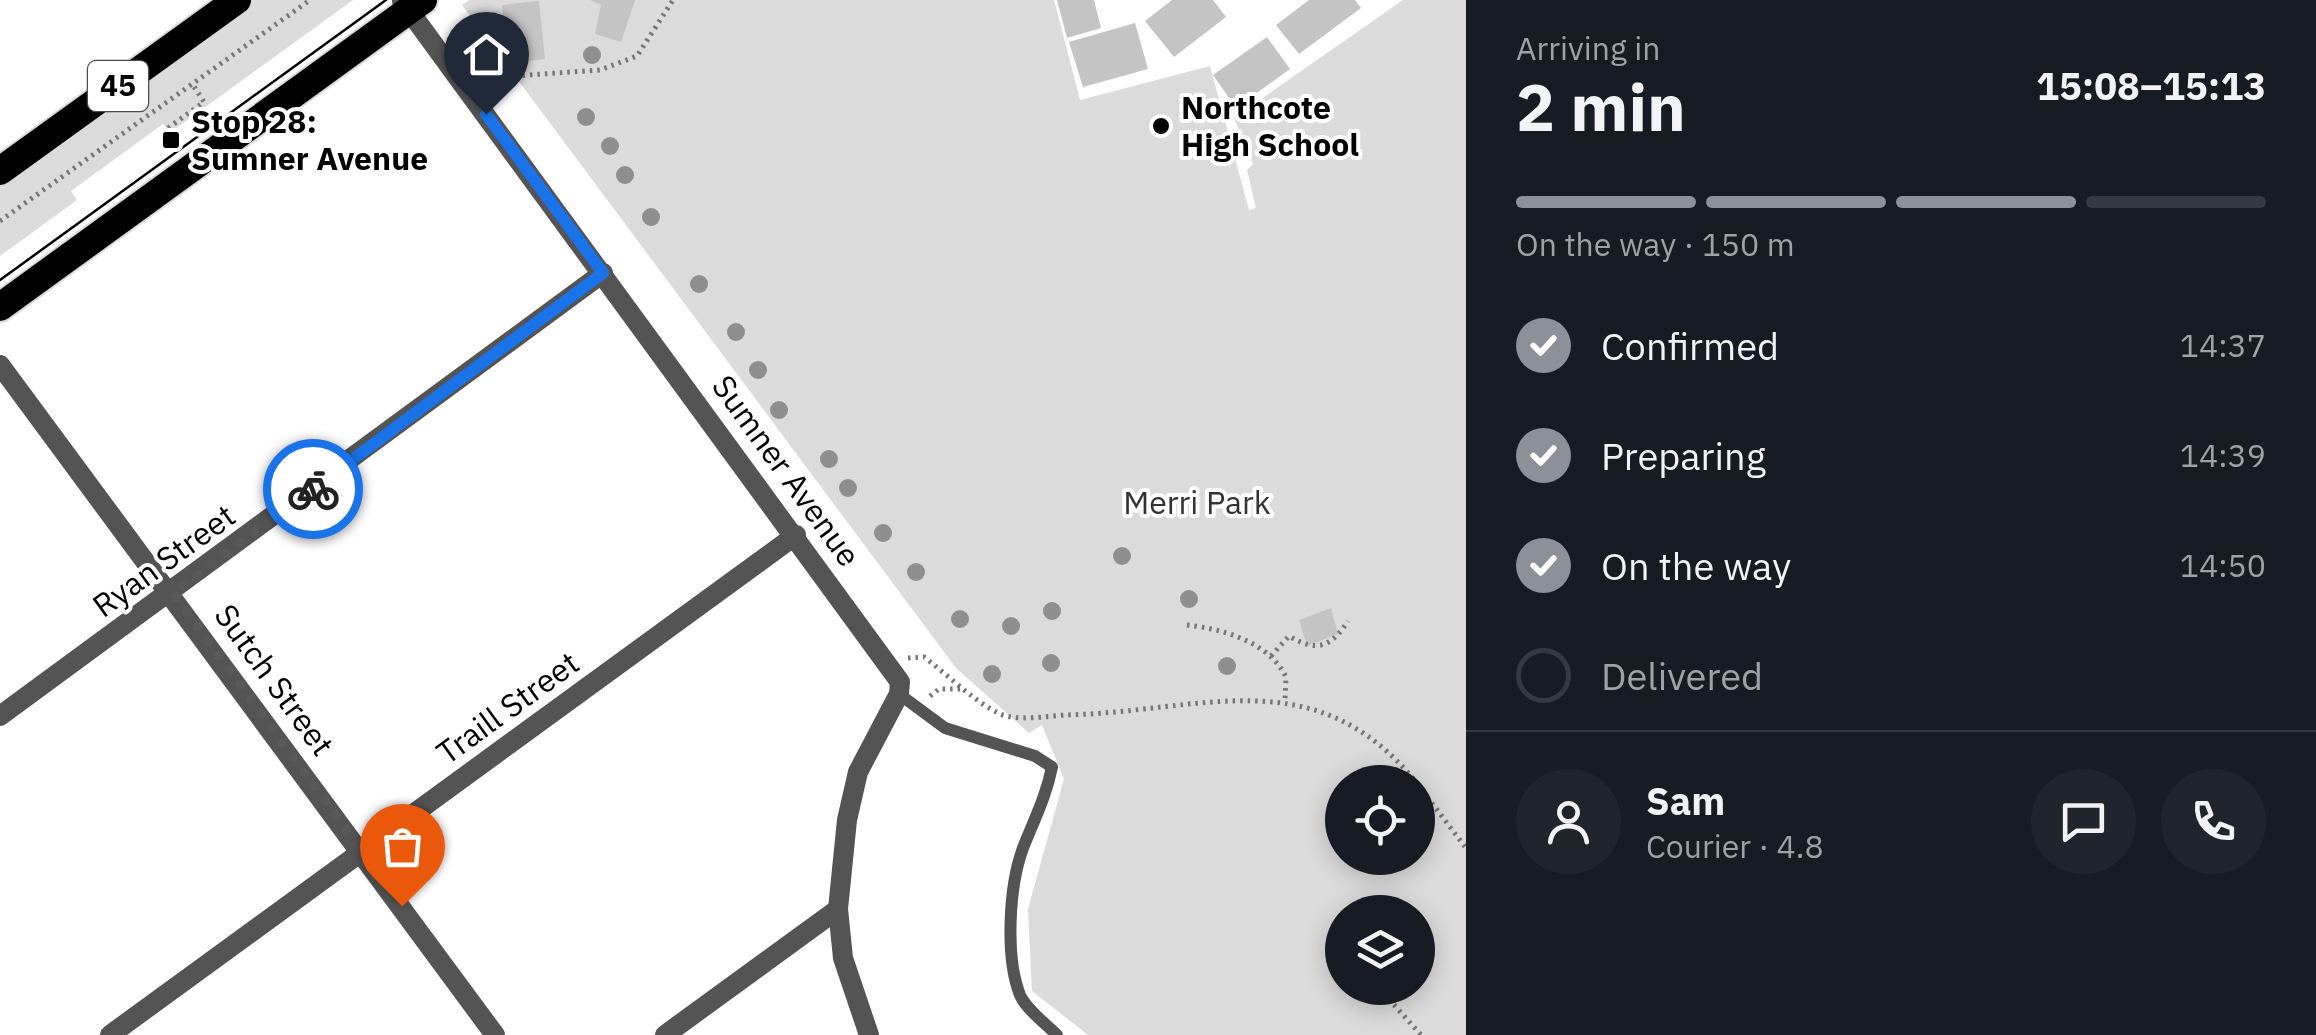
<!DOCTYPE html>
<meta charset="utf-8">
<style>
body{margin:0;font-family:"IBM Plex Sans",sans-serif;background:#20242c;color:#f1f3f6;height:100vh;display:flex;flex-direction:column;font-size:38px;white-space:nowrap}
*{box-sizing:border-box;margin:0}
p{font-size:32px;color:#9ea1a6}
.icon{flex:none;width:55px;height:55px;fill:none;stroke:currentColor;stroke-width:2;stroke-linecap:round;stroke-linejoin:round}
.map{position:relative;flex:1;overflow:hidden}
.panel{display:flex;flex-direction:column;background:#171b24;width:850px}
.panel>*{flex:none}
.buttons{position:absolute;left:1325px;top:765px;display:grid;gap:20px}
.buttons a{display:grid;place-items:center;width:110px;height:110px;border-radius:50%;background:#171b24;box-shadow:0 5px 25px #0003;font-size:50px}
.pin{position:absolute;display:grid;place-items:center;width:85px;height:85px;color:#fff;margin:-102px -42px;border-radius:50% 50% 50% 0;rotate:-45deg;box-shadow:0 0 10px #0007}
.pin .icon{rotate:45deg}
.courier{position:absolute;display:grid;place-items:center;width:100px;height:100px;margin:-50px;border:8px solid #1a73e8;border-radius:50%;background:#fff;color:#222;box-shadow:0 2px 12px #0007}
.head em{font-style:normal;font-weight:700}
.head div{display:flex;flex-direction:column-reverse}
.head{display:flex;align-items:center;justify-content:space-between;height:170px;padding:0 50px}
h1{font-size:65px;font-weight:700;line-height:75px}
.bar{display:grid;grid-template-columns:repeat(4,1fr);gap:15px 10px;align-content:center;height:120px;padding:0 50px}
.bar i{height:12px;border-radius:8px;background:#363941}
.bar .selected{background:#8c9099}
.bar p{grid-column:span 4}
.line{display:flex;align-items:center;gap:25px;padding:0 50px;border-top:2px solid #363941}
.line div{flex:1}
.round{display:grid;place-items:center;flex:none;width:105px;height:105px;border-radius:52px;background:#20242c}
ol{padding:0 50px;list-style:none}
li{display:flex;align-items:center;gap:30px;height:110px}
li p{margin-inline-start:auto}
li .icon{padding:10px;border-radius:50%;background:#8c9099;color:#fff;stroke-width:4}
li:last-child{color:#9ea1a6}
li i{width:55px;height:55px;border:5px solid #363941;border-radius:50%}
main{display:flex;flex:1;min-height:0}
.map>svg:first-child{display:block}
.green{fill:#dbdbdb;fill-rule:evenodd}
.building{fill:#c4c4c4}
.lines{fill:none;stroke-linecap:round;stroke-linejoin:round}
.trunk-casing{stroke:#dbdbdb;stroke-width:32}
.path{stroke:#767676;stroke-width:5;stroke-dasharray:2.5 5;stroke-linecap:butt}
.service{stroke:#545454;stroke-width:12}
.minor{stroke:#545454;stroke-width:20}
.trunk{stroke:#000;stroke-width:28}
.tram{stroke:#000;stroke-width:2.5}
.tree{fill:#8e8e8e}
.done{stroke:#595959;stroke-width:10;stroke-dasharray:0 18}
.route{stroke:#1a73e8;stroke-width:12}
.poi-dot{fill:#000;stroke:#fff;stroke-width:4}
.labels{text-anchor:middle;stroke-width:8;stroke-linejoin:round;paint-order:stroke}
.shield{fill:#fff;stroke:#4c4c4c;stroke-width:2.5}
.shield-label{font-size:30px;font-weight:bold;fill:#000}
.poi-label{font-size:32px;font-weight:bold;fill:#000;stroke:#fff;text-anchor:start}
.street-label{font-size:32px;fill:#000;stroke:#fff}
.park-label{font-size:32px;fill:#323232;stroke:#fff}
</style>
<main>
<div class="map">
<svg width="1466" height="1035" viewBox="0 0 1466 1035">
<rect width="100%" height="100%" fill="#fff"/>
<g class="green">
<path d="M254,0H353L171,132L163,124L71,191L77,200L0,256V184Z"/>
<path d="M469,0H1054L1080,100L1210,66L1249,210L1256,208L1247,170L1253,164L1234,118L1403,0H1466V1035H1088L1032,991L1028,909L1064,779L1042,725L1029,733L956,668L462,5ZM1342,782H1418V858H1342ZM1342,912H1418V988H1342Z"/>
</g>
<g class="building">
<path d="M590,0H635L621,42L595,34L601,5Z"/>
<path d="M1057,0H1094L1101,28L1067,38Z"/>
<path d="M1172,0H1213L1226,17L1174,57L1145,21Z"/>
<path d="M1309,0H1355L1361,8L1299,54L1276,25Z"/>
<path d="M539,1L545,59L508,63L502,5Z"/>
<path d="M1135,23L1148,69L1083,87L1069,42Z"/>
<path d="M1267,37L1290,69L1236,108L1213,75Z"/>
<path d="M1331,608L1338,634L1307,646L1299,620Z"/>
</g>
<g class="lines">
<g class="trunk-casing">
<g id="trunk">
<path d="M0,171L237,0"/>
<path d="M0,307L423,0"/>
</g>
</g>
<g class="path">
<path d="M485,78L600,70L637,56L673,0"/>
<path d="M168,128L204,102L193,85"/>
<path d="M0,221L310,0"/>
<path d="M1187,625C1223,629 1269,642 1286,677L1285,701"/>
<path d="M1271,656L1289,636C1317,653 1331,647 1348,621"/>
<path d="M908,658L924,657C948,675 971,699 998,713C1016,722 1047,716 1066,715C1201,712 1315,658 1416,782"/>
<path d="M930,696L939,689H961"/>
<path d="M1418,785L1466,848"/>
<path d="M1379,988L1421,1035"/>
</g>
<path class="service" d="M899,694L945,728L1035,756L1052,767C1046,797 1034,820 1023,848C1009,886 1005,957 1020,995C1026,1009 1046,1024 1057,1035"/>
<g class="minor">
<path d="M402,1L900,682L899,694L858,772L847,820L838,909L843,958L869,1035"/>
<path d="M0,365L495,1035"/>
<path d="M0,716L603,273"/>
<path d="M110,1035L796,535"/>
<path d="M665,1035L838,909"/>
</g>
<use href="#trunk" class="trunk"/>
<path class="tram" d="M0,280L386,0"/>
</g>
<g class="tree">
<circle cx="592" cy="55" r="9"/>
<circle cx="586" cy="117" r="9"/>
<circle cx="610" cy="146" r="9"/>
<circle cx="625" cy="175" r="9"/>
<circle cx="651" cy="217" r="9"/>
<circle cx="699" cy="284" r="9"/>
<circle cx="736" cy="332" r="9"/>
<circle cx="758" cy="370" r="9"/>
<circle cx="779" cy="410" r="9"/>
<circle cx="829" cy="459" r="9"/>
<circle cx="848" cy="488" r="9"/>
<circle cx="883" cy="533" r="9"/>
<circle cx="1122" cy="556" r="9"/>
<circle cx="916" cy="572" r="9"/>
<circle cx="1189" cy="599" r="9"/>
<circle cx="1052" cy="611" r="9"/>
<circle cx="960" cy="619" r="9"/>
<circle cx="1011" cy="626" r="9"/>
<circle cx="1051" cy="663" r="9"/>
<circle cx="1227" cy="666" r="9"/>
<circle cx="992" cy="674" r="9"/>
</g>
<g class="lines">
<path class="done" d="M313,489L173,593L402,906"/>
<path class="route" d="M313,489L603,273L486,114"/>
</g>
<g class="poi-dot">
<circle cx="1161" cy="126" r="10"/>
<rect x="161" y="130" width="20" height="20" rx="5"/>
</g>
<g class="labels">
<rect class="shield" x="88" y="61" width="60" height="50" rx="8"/>
<g class="shield-label">
<text x="118" y="96">45</text>
</g>
<g class="poi-label">
<text x="1181" y="119">Northcote<tspan x="1181" dy="37">High School</tspan></text>
<text x="191" y="133">Stop 28:<tspan x="191" dy="37">Sumner Avenue</tspan></text>
</g>
<g class="street-label">
<text transform="translate(786 471) rotate(54)" y="11">Sumner Avenue</text>
<text transform="translate(164 561) rotate(-36)" y="11">Ryan Street</text>
<text transform="translate(274 680) rotate(54)" y="11">Sutch Street</text>
<text transform="translate(508 708) rotate(-36)" y="11">Traill Street</text>
</g>
<g class="park-label">
<text x="1197" y="514">Merri Park</text>
</g>
</g>
</svg>
<div class="buttons">
<a><svg class="icon" aria-label="locate" viewBox="0 0 24 24"><circle cx="12" cy="12" r="6"/><path d="M12 2v4M12 18v4M2 12h4M18 12h4"/></svg></a>
<a><svg class="icon" aria-label="layers" viewBox="0 0 24 24"><path d="M12 4l9 5-9 5-9-5zM3 14l9 5 9-5"/></svg></a>
</div>
<div class="pin" style="left:402px;top:906px;background:#ea580c"><svg class="icon" aria-label="bag" viewBox="0 0 24 24"><path d="M5 8h14l-1 12H6zM9 8a3 3 0 0 1 6 0"/></svg></div>
<div class="pin" style="left:486px;top:114px;background:#1f2937"><svg class="icon" aria-label="home" viewBox="0 0 24 24"><path d="M3 11l9-7 9 7M6 9v11h12V9"/></svg></div>
<div class="courier" style="left:313px;top:489px"><svg class="icon" aria-label="bike" viewBox="0 0 24 24"><circle cx="6" cy="16" r="4"/><circle cx="18" cy="16" r="4"/><path d="M6 16l4-8h5l3 8M10 8l3 8H6M13 5h3"/></svg></div>
</div>
<section class="panel">
<div class="head"><div><h1>2 min</h1><p>Arriving in</p></div><em>15:08–15:13</em></div>
<div class="bar"><i class="selected"></i><i class="selected"></i><i class="selected"></i><i></i><p>On the way · 150 m</p></div>
<ol>
<li><svg class="icon" aria-label="check" viewBox="0 0 24 24"><path d="M5 12l5 5 9-10"/></svg>Confirmed<p>14:37</p></li>
<li><svg class="icon" aria-label="check" viewBox="0 0 24 24"><path d="M5 12l5 5 9-10"/></svg>Preparing<p>14:39</p></li>
<li><svg class="icon" aria-label="check" viewBox="0 0 24 24"><path d="M5 12l5 5 9-10"/></svg>On the way<p>14:50</p></li>
<li><i></i>Delivered</li>
</ol>
<div class="line" style="height:180px"><a class="round"><svg class="icon" aria-label="person" viewBox="0 0 24 24"><circle cx="12" cy="8" r="4"/><path d="M4 21q1-7 8-7t8 7"/></svg></a><div><b>Sam</b><p>Courier · 4.8</p></div><a class="round"><svg class="icon" aria-label="chat" viewBox="0 0 24 24"><path d="M4 5h16v11H9l-5 4z"/></svg></a><a class="round"><svg class="icon" aria-label="phone" viewBox="0 0 24 24"><path d="M5 4h4l2 5-3 2q2 4 5 5l2-3 5 2v4C11 20 4 13 5 4z"/></svg></a></div>
</section>
</main>
